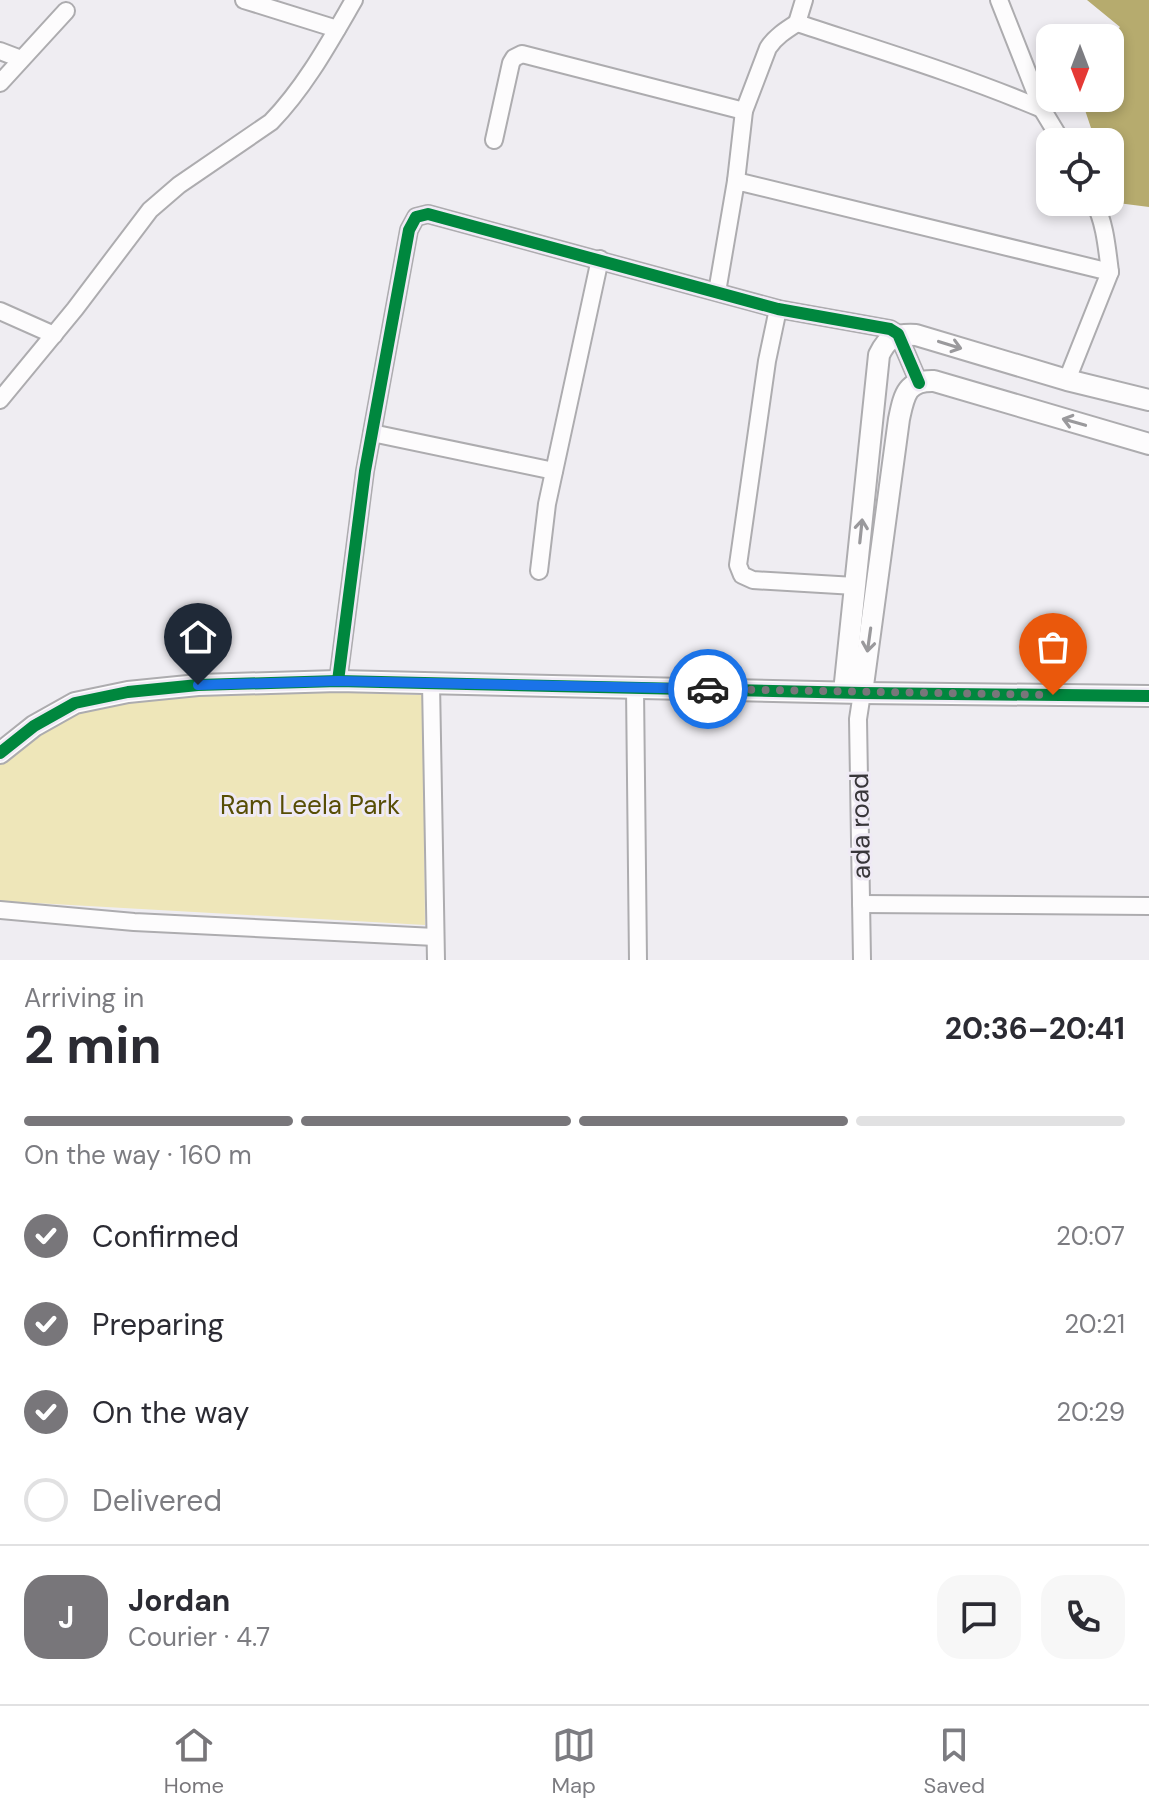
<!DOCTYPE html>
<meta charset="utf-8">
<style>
body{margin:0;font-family:"DM Sans",sans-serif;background:#f7f7f7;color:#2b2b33;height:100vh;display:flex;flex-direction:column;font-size:30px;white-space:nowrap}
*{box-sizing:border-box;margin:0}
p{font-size:26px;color:#7c7c81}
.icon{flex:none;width:44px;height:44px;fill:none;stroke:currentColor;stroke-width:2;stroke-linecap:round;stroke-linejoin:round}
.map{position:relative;height:960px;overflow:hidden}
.drawer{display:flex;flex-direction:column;background:#fff;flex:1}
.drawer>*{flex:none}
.needle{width:52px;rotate:180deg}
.tools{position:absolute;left:1036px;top:24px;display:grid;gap:16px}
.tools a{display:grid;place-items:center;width:88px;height:88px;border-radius:16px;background:#fff;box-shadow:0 4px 12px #0003;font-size:40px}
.pin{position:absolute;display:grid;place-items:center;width:68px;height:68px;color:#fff;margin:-82px -34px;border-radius:50% 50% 50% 0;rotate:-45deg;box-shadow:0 0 8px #0007}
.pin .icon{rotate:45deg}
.courier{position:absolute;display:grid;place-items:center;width:80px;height:80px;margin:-40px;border:6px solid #1a73e8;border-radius:50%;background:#fff;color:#222;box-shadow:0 2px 10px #0007}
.overview em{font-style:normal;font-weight:700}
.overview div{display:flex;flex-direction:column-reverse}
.overview{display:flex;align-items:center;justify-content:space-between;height:136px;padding:0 24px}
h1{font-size:52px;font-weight:700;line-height:60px}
.bar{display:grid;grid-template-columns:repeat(4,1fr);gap:12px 8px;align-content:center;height:96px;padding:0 24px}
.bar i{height:10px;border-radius:6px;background:#e1e1e2}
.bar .selected{background:#78767a}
.bar p{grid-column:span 4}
.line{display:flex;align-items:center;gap:20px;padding:0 24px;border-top:2px solid #e1e1e2}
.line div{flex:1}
.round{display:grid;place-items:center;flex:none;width:84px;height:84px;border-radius:24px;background:#f7f7f7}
ol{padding:0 24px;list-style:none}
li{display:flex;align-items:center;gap:24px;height:88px}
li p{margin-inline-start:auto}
li .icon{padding:8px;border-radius:50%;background:#78767a;color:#fff;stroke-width:4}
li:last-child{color:#7c7c81}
li i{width:44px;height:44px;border:4px solid #e1e1e2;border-radius:50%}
.dock{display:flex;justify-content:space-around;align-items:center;height:112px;border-top:2px solid #e1e1e2;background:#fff;font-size:22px;color:#7c7c81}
.dock a{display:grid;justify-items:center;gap:4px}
.dock .selected{color:#78767a}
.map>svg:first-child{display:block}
.green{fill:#eee6b9}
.water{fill:#b6ab6e}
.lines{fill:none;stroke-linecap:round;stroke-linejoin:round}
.minor-casing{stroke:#adacaf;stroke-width:20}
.tertiary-casing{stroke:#adacaf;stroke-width:24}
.minor{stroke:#fdfcfd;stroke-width:16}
.tertiary{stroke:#fdfcfd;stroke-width:20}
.cycleway-casing{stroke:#efeaf5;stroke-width:17}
.cycleway{stroke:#00873e;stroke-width:12}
.oneway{stroke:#9a999c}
.done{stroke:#78767a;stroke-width:8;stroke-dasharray:0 14.4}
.route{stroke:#1a73e8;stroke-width:10}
.labels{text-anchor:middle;stroke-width:6;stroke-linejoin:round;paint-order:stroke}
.park-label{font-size:26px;fill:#574d05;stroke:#efeaf5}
.street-label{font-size:26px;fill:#38363a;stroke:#efeaf5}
</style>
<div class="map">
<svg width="1149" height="960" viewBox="0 0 1149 960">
<rect width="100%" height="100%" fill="#efedf2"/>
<path class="green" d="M195,688L423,695L425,925L0,901V763L2,759L75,705Z"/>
<path class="water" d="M1087,0H1149V207L1110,202V191L1120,161L1110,151V142H1101L1093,134L1081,98H1110V38H1109L1120,27Z"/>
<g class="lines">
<g class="minor-casing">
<g id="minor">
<path d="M244,0L337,29"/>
<path d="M804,0L797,23C879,50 962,75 1042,109"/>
<path d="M999,0L1042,109L1062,142"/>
<path d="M0,51L21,59"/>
<path d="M0,83L66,11"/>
<path d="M494,140L511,63L514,58L522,54L744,111"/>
<path d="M736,181L744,111L768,48C775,37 786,30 797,23"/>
<path d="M1094,202C1105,222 1107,249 1110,272"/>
<path d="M717,292L736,181L1110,272L1067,380"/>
<path d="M778,309L767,361L738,565L742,575L753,580L855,586"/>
<path d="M0,311L54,335"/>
<path d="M0,400L75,309L150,210L179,185L271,122C305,87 329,43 354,0"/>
<path d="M372,433L554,471"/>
<path d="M539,571L547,504L600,259"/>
<path d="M338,681L365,471L409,230L416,217L428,214L778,309L890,329L898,334L919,383"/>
<path d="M431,683L436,960"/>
<path d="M635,688L638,960"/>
<path d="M862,693L858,719L862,960"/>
<path d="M861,904L1149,906"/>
<path d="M0,910L134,922L435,937"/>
</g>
</g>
<g class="tertiary-casing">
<g id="tertiary">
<path d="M844,692L879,355C888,336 896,334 916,335L1067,380L1149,400"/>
<path d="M862,693L899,419C904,396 906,380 934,381L1149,444"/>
<path d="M0,753L34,726L75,703L128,692L198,685L338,681L862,693L1149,696"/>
</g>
</g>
<use href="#minor" class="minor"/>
<use href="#tertiary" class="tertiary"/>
<g class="cycleway-casing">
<g id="cycleway">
<path d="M338,681L365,471L409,230L416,217L428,214L778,309L890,329L898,334L919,383"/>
<path d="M0,753L34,726L75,703L128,692L198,685L338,681L862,693L1149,696"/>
</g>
</g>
<use href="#cycleway" class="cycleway"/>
</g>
<defs><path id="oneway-shaft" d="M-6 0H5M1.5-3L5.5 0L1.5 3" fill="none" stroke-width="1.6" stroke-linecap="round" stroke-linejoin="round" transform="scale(2)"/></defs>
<g class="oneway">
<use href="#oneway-shaft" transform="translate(950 345) rotate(17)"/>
<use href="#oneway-shaft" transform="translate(1074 422) rotate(-164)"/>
<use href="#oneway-shaft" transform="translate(861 531) rotate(-84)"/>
<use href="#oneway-shaft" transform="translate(869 640) rotate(98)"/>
</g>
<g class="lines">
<path class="done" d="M708,689L1053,695"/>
<path class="route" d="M198,685L338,681L708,689"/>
</g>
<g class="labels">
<g class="park-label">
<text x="310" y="814">Ram Leela Park</text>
</g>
<g class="street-label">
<text transform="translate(860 826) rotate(-91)" y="9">ada road</text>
</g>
</g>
</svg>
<div class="tools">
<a><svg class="needle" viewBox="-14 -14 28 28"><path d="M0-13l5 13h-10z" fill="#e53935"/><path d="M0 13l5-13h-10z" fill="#7c7c81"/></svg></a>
<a><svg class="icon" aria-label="locate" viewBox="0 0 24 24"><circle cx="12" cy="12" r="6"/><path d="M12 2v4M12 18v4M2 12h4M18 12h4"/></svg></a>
</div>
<div class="pin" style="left:1053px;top:695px;background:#ea580c"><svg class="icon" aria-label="bag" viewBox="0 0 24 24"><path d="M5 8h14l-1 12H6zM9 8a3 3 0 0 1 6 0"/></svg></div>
<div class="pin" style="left:198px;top:685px;background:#1f2937"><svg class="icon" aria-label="home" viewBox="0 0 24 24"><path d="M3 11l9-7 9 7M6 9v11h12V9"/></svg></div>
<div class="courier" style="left:708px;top:689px"><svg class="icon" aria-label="car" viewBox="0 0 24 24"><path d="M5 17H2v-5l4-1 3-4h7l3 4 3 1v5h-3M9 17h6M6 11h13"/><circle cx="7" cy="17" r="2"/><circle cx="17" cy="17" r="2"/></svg></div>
</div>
<section class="drawer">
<div class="overview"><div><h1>2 min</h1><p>Arriving in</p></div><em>20:36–20:41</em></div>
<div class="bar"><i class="selected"></i><i class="selected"></i><i class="selected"></i><i></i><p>On the way · 160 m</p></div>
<ol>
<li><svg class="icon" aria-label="check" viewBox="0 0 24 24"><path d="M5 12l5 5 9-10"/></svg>Confirmed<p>20:07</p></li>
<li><svg class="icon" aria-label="check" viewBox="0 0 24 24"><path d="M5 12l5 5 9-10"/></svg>Preparing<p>20:21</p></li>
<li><svg class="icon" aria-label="check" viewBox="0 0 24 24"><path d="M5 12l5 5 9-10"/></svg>On the way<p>20:29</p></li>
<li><i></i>Delivered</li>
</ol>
<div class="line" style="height:144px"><b class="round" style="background:#78767a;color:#fff">J</b><div><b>Jordan</b><p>Courier · 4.7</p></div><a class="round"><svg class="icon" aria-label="chat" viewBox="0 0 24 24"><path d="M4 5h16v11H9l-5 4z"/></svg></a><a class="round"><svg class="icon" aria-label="phone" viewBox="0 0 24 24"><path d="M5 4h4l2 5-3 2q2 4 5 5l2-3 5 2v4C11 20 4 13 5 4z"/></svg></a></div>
</section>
<nav class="dock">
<a class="selected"><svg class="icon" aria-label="home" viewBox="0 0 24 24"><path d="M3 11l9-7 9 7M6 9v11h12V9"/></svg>Home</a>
<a><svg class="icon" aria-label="map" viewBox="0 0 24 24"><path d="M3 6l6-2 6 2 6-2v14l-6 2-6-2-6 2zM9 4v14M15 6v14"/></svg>Map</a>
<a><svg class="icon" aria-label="saved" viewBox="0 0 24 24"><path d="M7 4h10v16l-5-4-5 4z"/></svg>Saved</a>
</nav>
